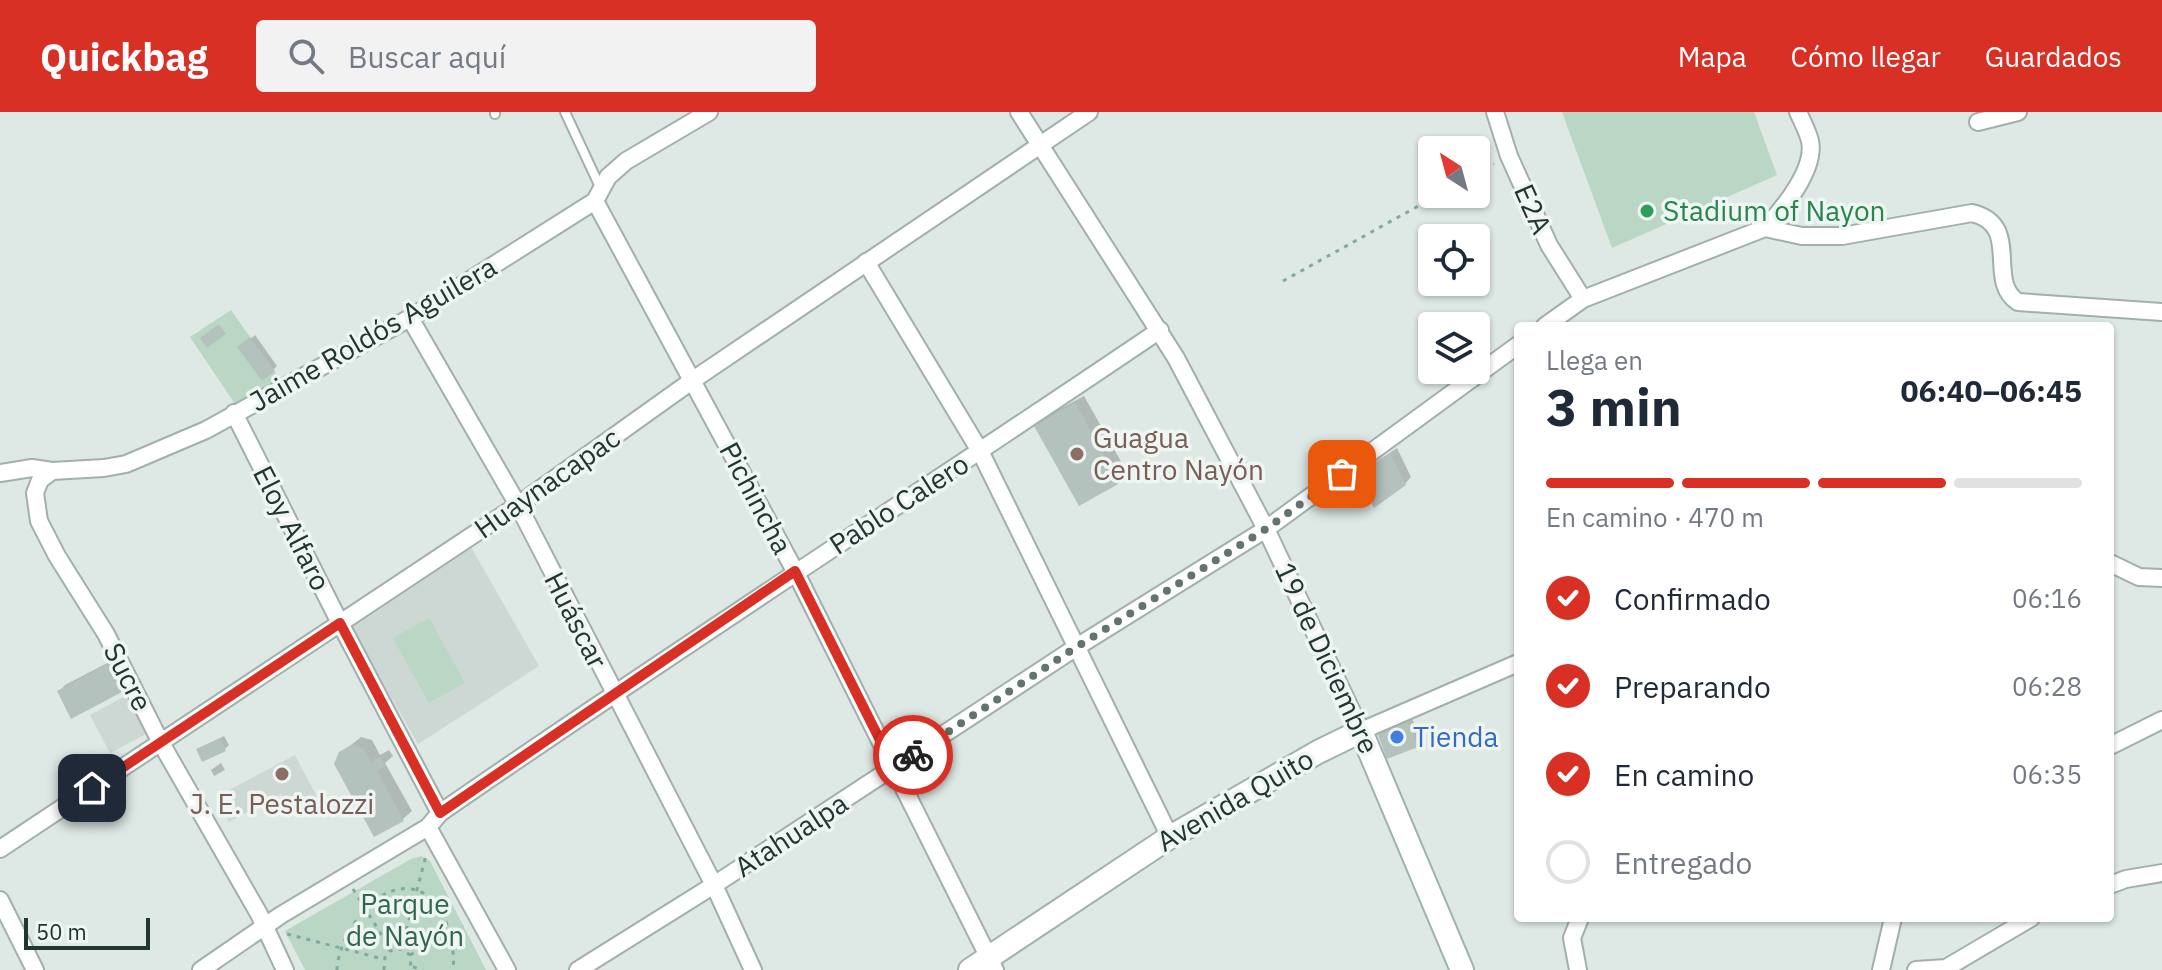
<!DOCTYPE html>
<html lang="es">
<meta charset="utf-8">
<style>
body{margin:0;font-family:"IBM Plex Sans",sans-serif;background:#f2f2f3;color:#1f2937;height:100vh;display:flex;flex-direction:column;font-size:30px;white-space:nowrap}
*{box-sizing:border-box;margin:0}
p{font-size:26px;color:#747a83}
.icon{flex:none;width:44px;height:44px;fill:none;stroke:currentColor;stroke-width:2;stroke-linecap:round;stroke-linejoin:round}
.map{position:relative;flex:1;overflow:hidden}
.sheet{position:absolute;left:1514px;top:210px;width:600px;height:600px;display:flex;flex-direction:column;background:#fff;border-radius:8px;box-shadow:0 2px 6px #0004}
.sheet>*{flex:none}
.needle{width:52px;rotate:324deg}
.controls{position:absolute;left:1418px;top:24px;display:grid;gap:16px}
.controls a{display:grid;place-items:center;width:72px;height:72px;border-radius:8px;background:#fff;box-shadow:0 2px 6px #0004;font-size:40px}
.scale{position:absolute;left:24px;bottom:20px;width:126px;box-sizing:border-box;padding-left:8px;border:4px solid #213532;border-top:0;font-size:22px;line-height:28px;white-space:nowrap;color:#213532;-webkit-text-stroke:6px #eef5f2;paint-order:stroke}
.pin{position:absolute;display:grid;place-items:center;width:68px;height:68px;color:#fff;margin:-34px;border-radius:16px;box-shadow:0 4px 12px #0006}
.courier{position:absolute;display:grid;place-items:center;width:80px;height:80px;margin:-40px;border:6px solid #d93025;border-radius:50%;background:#fff;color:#222;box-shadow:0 2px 10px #0007}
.overview em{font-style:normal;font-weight:700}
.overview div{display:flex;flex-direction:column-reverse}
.overview{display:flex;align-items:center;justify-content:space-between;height:136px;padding:0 32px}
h1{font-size:52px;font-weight:700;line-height:60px}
.bar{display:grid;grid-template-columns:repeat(4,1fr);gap:12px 8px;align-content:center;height:96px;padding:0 32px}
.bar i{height:10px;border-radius:6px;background:#e0e1e3}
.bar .current{background:#d93025}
.bar p{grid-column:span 4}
ol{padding:0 32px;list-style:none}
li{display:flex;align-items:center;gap:24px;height:88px}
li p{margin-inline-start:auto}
li .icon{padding:8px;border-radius:50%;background:#d93025;color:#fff;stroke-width:4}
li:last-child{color:#747a83}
li i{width:44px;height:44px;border:4px solid #e0e1e3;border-radius:50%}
header{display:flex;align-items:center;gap:48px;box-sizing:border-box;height:112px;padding:0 40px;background:#d93025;color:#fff}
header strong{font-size:38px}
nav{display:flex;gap:44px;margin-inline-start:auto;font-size:28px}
.search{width:560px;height:72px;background:#f2f2f3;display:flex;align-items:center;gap:20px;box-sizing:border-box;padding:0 28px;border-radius:8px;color:#747a83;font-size:30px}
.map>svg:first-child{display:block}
.built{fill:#cdd7d3}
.green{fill:#b9d7c4}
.shadow{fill:#0003}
.building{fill:#b4c2be}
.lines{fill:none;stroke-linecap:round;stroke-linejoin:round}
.lane-casing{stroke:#a2afab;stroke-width:12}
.street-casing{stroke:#a2afab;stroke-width:20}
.secondary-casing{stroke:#9fb2ad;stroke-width:26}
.path{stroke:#82a8a0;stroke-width:3;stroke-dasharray:4 6;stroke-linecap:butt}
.lane{stroke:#fff;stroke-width:8}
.street{stroke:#fff;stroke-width:16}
.secondary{stroke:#fff;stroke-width:22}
.done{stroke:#637470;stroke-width:8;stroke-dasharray:0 14.4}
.route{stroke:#d93025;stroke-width:10}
.leisure-dot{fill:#2e9e5b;stroke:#eef5f2;stroke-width:3}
.education-dot{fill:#8d6e63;stroke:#eef5f2;stroke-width:3}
.shop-dot{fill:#3f7fe0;stroke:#eef5f2;stroke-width:3}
.labels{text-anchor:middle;stroke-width:7;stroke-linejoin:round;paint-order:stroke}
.street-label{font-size:28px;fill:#213532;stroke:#eef5f2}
.leisure-label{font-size:28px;fill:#27864d;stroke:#eef5f2;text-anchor:start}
.education-label{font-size:28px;fill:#785e54;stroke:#eef5f2;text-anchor:start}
.shop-label{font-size:28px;fill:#366cbe;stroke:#eef5f2;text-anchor:start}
.park-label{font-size:28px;fill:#31674c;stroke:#eef5f2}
</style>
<header>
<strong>Quickbag</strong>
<div class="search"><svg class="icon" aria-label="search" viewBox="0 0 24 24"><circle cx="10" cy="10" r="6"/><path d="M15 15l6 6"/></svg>Buscar aquí</div>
<nav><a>Mapa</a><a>Cómo llegar</a><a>Guardados</a></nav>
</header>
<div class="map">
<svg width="2162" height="858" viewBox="0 0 2162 858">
<rect width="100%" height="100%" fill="#dee8e4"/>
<g class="built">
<path d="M471,435L539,554L418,632L350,514Z"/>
<path d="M125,584L146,622L110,641L90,603Z"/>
<path d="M295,643L317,685L290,700L281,682L229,710L216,685Z"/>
</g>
<g class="green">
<path d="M1562,0H1754L1777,63L1612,136Z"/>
<path d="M231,198L279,266L235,292L190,225Z"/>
<path d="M429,506L465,571L429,591L393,526Z"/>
<path d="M421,744L430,749L486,858H305L285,819L411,747Z"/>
</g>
<g class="shadow">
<path d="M255,223L277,254L273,258L243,232Z"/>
<path d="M1084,284L1127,360L1118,369L1037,314L1045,305Z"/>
<path d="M1397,336L1411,365L1405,372L1359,362Z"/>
<path d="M115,547L127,572L121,578L72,604L59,580L65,573Z"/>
<path d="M1410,601L1421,630L1388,644Z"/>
<path d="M224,624L229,633L225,637L199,638Z"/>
<path d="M361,625L372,628L380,643L389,638L393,644L385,651L412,699L403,707L375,723L341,641Z"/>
<path d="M221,651L225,658L214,664L211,658Z"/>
</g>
<g class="building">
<path d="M219,212L226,222L207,236L200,226Z"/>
<path d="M250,225L275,259L262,269L237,235Z"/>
<path d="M1075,291L1120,371L1079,394L1034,314Z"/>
<path d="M1390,341L1406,373L1374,396L1356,362Z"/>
<path d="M108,552L122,580L71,607L57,579Z"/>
<path d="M1406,604L1418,635L1387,647L1375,615Z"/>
<path d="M220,626L226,639L202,650L196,637Z"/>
<path d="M351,633L363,636L371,650L380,645L385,654L377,659L404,709L374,725L334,652L339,640Z"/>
</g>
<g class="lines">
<g class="lane-casing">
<g id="lane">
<path d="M495,0V2"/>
<path d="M565,0L600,75"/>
</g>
</g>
<g class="street-casing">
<g id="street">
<path d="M1019,0L1176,246L1266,417L1361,619L1518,551"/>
<path d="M1495,0L1509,44L1549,133L1583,187"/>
<path d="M1978,10L2018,0"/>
<path d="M595,89L795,459L995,858"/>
<path d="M1765,116C1783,97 1816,57 1810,29C1808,20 1802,9 1798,0"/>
<path d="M866,150L980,339L1170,725"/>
<path d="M410,206L518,393L714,773L753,858"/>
<path d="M1545,214L1583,187L1765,116L1802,124H1842L1972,101C2023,113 1985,169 2018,190L2162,200"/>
<path d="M234,301L340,511L440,701"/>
<path d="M52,359L40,368L35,381L39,409L57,444L106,522L161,631L259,802L285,858"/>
<path d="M0,361L32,356L52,359L104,356L126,352L206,318L410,206L595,89L608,65L626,49L709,0"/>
<path d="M2110,451L2139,465L2162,466"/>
<path d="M2110,634L2162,608"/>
<path d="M428,715L507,858"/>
<path d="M0,737L518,393L693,268L1089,0"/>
<path d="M2110,773L2126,767L2162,761"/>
<path d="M0,788L35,858"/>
<path d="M201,858L281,803L428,715L440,701C678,536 921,380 1160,218"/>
<path d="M578,858L714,773L1075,536L1266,417L1518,233"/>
<path d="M1578,858L1572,826L1580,806"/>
<path d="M1881,858L1893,806"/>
<path d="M1916,858L1946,856L2031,806"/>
</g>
</g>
<g class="secondary-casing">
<path id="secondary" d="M970,858L1170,725L1318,640L1361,619L1462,858"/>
</g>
<g class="path">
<path d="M1476,62L1494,52"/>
<path d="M1283,169L1440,82"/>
<path d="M353,777L391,838"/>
<path d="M287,822L383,847"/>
<path d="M401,837L426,744"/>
<path d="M410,843L463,814"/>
<path d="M413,855L423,858"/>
<path d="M337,858C338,824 376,767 416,778C445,786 456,833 453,858"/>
<path d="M384,858L385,844L389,839L401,837L410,843L411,858"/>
</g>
<use href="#lane" class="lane"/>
<use href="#street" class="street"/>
<use href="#secondary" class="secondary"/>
</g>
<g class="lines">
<path class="done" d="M913,643L1075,536L1266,417L1342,362"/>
<path class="route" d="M92,676L340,511L440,701L795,459L894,656L913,643"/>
</g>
<circle class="leisure-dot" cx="1647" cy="99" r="8"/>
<g class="education-dot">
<circle cx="1077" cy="342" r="8"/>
<circle cx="282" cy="662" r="8"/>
</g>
<circle class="shop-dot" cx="1397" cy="625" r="8"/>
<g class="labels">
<g class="street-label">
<text transform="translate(1533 97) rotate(66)" y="10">E2A</text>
<text transform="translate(373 222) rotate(-30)" y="10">Jaime Roldós Aguilera</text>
<text transform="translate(547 371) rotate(-35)" y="10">Huaynacapac</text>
<text transform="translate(756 386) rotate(62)" y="10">Pichincha</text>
<text transform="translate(899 392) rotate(-33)" y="10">Pablo Calero</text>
<text transform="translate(292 416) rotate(63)" y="10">Eloy Alfaro</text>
<text transform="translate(576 508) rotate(63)" y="10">Huáscar</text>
<text transform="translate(1327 546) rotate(65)" y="10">19 de Diciembre</text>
<text transform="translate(128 565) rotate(63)" y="10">Sucre</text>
<text transform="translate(1235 688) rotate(-30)" y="10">Avenida Quito</text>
<text transform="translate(791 723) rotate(-33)" y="10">Atahualpa</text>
</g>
<g class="leisure-label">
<text x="1663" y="109">Stadium of Nayon</text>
</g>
<g class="education-label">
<text x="1093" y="336">Guagua<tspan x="1093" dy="32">Centro Nayón</tspan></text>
<text x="282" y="702" text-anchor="middle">J. E. Pestalozzi</text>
</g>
<g class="shop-label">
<text x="1413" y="635">Tienda</text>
</g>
<g class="park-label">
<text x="405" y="802">Parque<tspan x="405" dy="32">de Nayón</tspan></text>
</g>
</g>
</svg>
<div class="controls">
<a><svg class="needle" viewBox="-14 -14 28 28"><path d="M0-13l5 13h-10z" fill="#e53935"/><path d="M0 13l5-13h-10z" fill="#747a83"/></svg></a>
<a><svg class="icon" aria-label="locate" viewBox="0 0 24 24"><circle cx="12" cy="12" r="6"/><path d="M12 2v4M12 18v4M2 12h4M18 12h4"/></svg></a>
<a><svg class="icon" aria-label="layers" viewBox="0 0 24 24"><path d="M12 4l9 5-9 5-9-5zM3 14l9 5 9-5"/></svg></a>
</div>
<div class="scale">50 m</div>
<div class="pin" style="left:1342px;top:362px;background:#ea580c"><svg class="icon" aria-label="bag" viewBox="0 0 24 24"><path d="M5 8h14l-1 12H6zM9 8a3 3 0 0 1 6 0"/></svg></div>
<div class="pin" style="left:92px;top:676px;background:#1f2937"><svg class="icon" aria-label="home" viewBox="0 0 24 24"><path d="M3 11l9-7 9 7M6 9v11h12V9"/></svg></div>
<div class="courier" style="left:913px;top:643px"><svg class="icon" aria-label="bike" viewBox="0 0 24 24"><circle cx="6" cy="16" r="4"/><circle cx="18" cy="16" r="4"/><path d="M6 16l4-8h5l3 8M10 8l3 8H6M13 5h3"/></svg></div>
<section class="sheet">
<div class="overview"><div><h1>3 min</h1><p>Llega en</p></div><em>06:40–06:45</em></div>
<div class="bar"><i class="current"></i><i class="current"></i><i class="current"></i><i></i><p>En camino · 470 m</p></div>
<ol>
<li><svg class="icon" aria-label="check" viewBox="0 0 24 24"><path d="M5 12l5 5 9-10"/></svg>Confirmado<p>06:16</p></li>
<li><svg class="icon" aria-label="check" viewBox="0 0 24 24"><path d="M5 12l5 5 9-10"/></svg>Preparando<p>06:28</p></li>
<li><svg class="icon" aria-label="check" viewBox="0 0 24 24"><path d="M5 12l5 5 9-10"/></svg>En camino<p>06:35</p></li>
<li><i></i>Entregado</li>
</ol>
</section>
</div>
